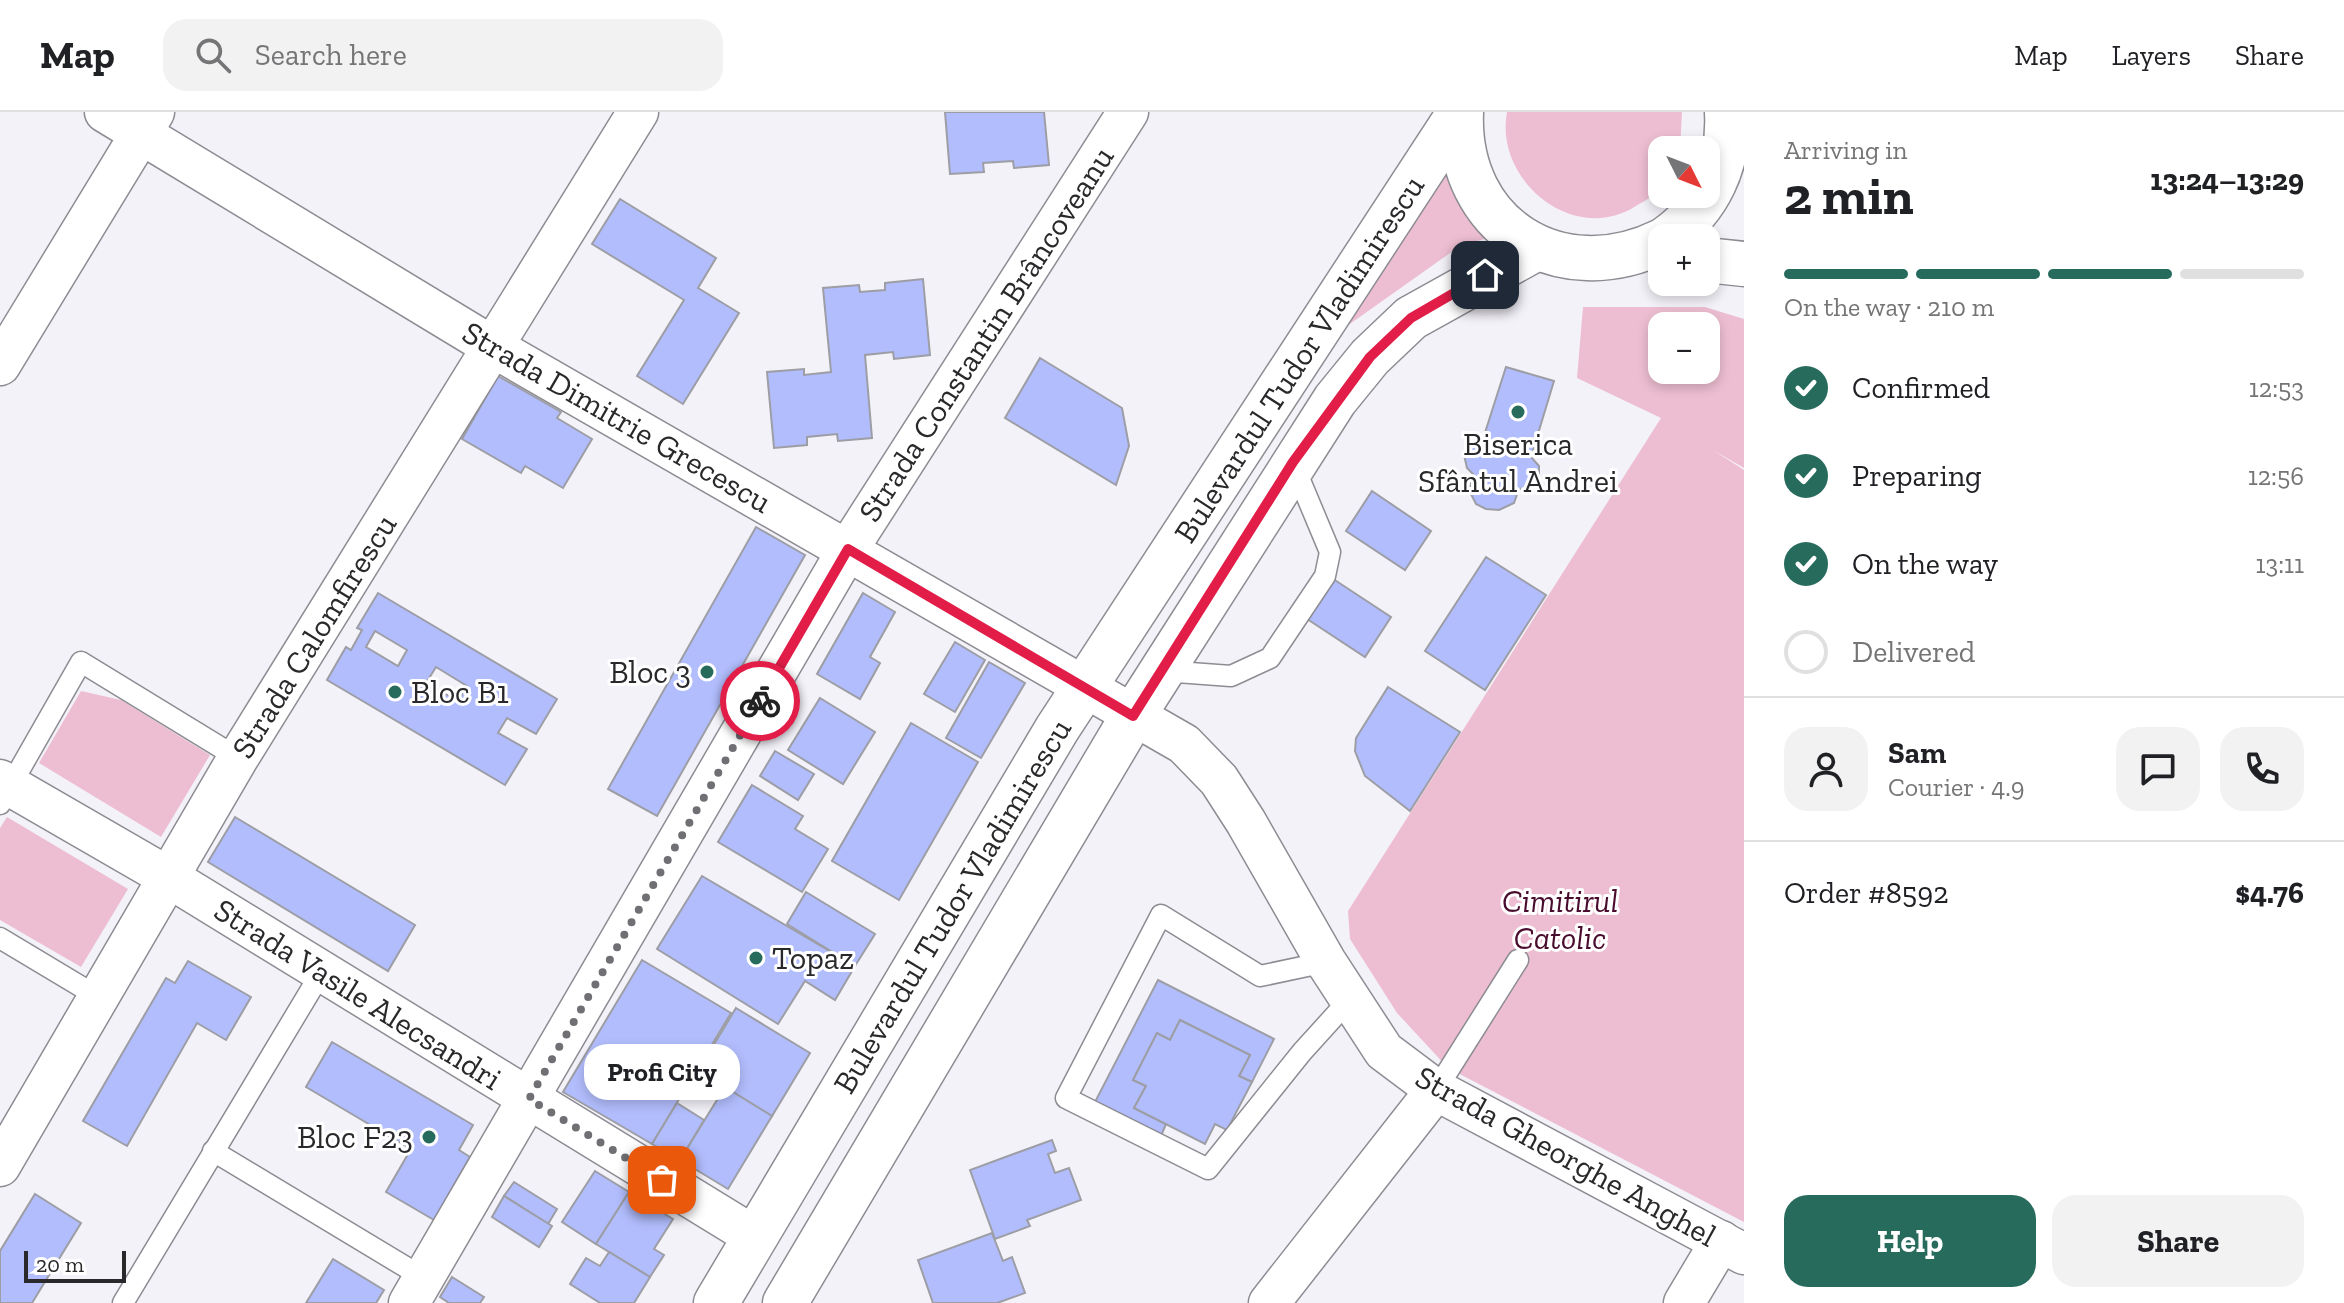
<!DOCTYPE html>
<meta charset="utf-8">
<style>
body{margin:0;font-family:"Zilla Slab",serif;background:#f2f2f2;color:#202124;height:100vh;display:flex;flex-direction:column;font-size:30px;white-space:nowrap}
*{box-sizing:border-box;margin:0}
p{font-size:26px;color:#757577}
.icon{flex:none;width:44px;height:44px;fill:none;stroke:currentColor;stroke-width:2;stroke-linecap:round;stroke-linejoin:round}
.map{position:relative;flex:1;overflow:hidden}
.side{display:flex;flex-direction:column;background:#fff;width:600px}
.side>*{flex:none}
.needle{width:52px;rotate:132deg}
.controls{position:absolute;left:1648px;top:24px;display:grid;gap:16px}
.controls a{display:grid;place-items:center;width:72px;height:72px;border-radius:16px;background:#fff;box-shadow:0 4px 12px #0003;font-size:40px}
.scale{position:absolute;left:24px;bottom:20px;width:102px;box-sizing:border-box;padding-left:8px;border:4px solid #29282b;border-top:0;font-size:22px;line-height:28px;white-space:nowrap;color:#29282b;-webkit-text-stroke:6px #fff;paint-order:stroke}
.pin{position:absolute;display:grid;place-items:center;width:68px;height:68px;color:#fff;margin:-34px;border-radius:16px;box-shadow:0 4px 12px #0006}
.courier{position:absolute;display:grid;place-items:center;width:80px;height:80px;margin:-40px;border:6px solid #e11d48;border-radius:50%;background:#fff;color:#222;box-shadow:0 2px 10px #0007}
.bubble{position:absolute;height:56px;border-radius:24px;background:#fff;box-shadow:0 4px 12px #0003;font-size:26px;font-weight:700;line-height:56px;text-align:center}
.overview em{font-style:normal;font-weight:700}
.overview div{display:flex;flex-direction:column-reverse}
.overview{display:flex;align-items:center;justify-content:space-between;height:136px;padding:0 40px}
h1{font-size:52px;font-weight:700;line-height:60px}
.bar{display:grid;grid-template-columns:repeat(4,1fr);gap:12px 8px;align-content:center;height:96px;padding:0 40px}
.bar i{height:10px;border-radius:6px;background:#e0e0e0}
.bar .selected{background:#276b5d}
.bar p{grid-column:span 4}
.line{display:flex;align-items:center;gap:20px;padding:0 40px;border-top:2px solid #e0e0e0}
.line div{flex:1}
.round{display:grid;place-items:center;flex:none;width:84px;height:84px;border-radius:24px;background:#f2f2f2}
ol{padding:0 40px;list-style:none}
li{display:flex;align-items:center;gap:24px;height:88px}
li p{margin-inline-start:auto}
li .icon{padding:8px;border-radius:50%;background:#276b5d;color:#fff;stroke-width:4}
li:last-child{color:#757577}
li i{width:44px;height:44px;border:4px solid #e0e0e0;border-radius:50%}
.action{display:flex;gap:16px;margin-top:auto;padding:16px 40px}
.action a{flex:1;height:92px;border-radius:24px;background:#276b5d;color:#fff;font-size:32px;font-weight:700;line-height:92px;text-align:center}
.action a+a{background:#f2f2f2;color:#202124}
header{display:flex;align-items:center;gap:48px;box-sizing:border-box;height:112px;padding:0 40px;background:#fff;border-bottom:2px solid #e0e0e0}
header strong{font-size:38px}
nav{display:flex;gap:44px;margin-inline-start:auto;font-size:28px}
.search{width:560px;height:72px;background:#f2f2f2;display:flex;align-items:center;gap:20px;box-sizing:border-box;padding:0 28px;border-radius:24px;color:#757577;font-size:30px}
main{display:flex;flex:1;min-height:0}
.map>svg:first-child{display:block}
.green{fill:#edbed1;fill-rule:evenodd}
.building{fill:#b2bdfd;stroke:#9d9ea5;stroke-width:2;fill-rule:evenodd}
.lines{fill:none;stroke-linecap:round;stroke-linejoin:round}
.lane-casing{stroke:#8e8c93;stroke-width:23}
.street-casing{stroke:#8e8c93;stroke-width:43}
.secondary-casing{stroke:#8e8c93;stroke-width:47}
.primary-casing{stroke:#8e8c93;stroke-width:47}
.lane{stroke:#fff;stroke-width:20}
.street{stroke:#fff;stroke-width:40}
.secondary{stroke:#fff;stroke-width:44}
.primary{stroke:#fff;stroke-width:44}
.done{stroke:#706f73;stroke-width:8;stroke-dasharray:0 14.4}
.route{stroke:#e11d48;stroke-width:10}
.poi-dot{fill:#276b5d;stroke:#fff;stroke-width:3}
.labels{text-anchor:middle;stroke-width:6;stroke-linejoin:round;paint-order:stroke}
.street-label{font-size:32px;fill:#29282b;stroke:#fff}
.poi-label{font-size:32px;fill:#29282b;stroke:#fff;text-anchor:end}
.park-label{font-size:32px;font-style:italic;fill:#4a0c2e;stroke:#fff}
</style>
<header>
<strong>Map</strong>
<div class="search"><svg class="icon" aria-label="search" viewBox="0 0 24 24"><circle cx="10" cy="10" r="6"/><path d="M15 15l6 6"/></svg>Search here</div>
<nav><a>Map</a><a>Layers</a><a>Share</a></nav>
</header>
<main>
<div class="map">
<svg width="1744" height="1191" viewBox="0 0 1744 1191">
<rect width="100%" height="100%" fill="#f4f2f9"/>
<g class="green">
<path d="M1507,0H1682L1680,38H1662C1662,49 1665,66 1660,75C1655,84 1644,89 1636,94C1573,134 1494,68 1507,0Z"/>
<path d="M1445,60L1467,107L1491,125L1460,134L1347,214Z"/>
<path d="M1583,195H1705L1744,207V356L1713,338L1744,358V1110L1448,956L1397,901L1350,827L1348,799L1661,306L1577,266ZM1662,214H1706V258H1662Z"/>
<path d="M81,579L121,588L210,643L161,725L39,651Z"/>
<path d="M7,705L128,777L81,855L0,808V716Z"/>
</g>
<g class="building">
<path d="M945,0H1044L1049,53L1014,56L1013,49L983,51L984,60L950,62Z"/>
<path d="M620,87L716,146L698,176L739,201L683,292L637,264L684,188L592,132Z"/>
<path d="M923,167L930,243L894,247L893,240L865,243L872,326L838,329L837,322L807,325V333L774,336L767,260L804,257V263L831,260L823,176L859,173L860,180L885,178V171Z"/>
<path d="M1040,246L1122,296L1129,334L1116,373L1005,306Z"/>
<path d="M1506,255L1554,269L1531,345L1539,354V367L1532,375L1519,377L1514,391L1499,398L1486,397L1476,392L1469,378L1474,363L1467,356L1464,343L1469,334L1482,330Z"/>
<path d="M498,264L561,300L557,306L592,327L563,376L525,354L521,361L462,327Z"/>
<path d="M1372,379L1431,419L1405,458L1346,419Z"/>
<path d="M756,415L805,443L657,704L608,677Z"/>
<path d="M1486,445L1546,483L1485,578L1425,539Z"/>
<path d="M1318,457L1391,505L1365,545L1292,497Z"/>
<path d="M378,481L557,587L536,622L507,606L498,621L527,637L505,673L327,568L346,535L351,538L362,518L357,516ZM375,519L407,538L398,554L366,535ZM436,555L467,574L458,589L426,571Z"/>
<path d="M863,481L895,500L870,545L880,551L860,587L817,562Z"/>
<path d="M955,530L985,548L955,600L924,582Z"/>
<path d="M989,550L1025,571L981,646L946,626Z"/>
<path d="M1388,575L1460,620L1410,699L1365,664L1355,639L1356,626Z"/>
<path d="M820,586L875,620L843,672L788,638Z"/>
<path d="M911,611L978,650L899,788L832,749Z"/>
<path d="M775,639L814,662L798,688L760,664Z"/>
<path d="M752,673L803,704L795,717L828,737L802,780L718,730Z"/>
<path d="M235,705L415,813L388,859L208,750Z"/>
<path d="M702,764L855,854L835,888L805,869L778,912L657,837Z"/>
<path d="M806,780L875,822L855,854L787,812Z"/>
<path d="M642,848L731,901L652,1032L563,980Z"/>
<path d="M188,849L251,885L226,928L197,911L127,1034L83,1009L166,866L175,871Z"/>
<path d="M1158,868L1274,927L1252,970L1239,964L1250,943L1180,908L1170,928L1157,921L1133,968L1146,974L1134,996L1166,1012L1161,1024L1095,990Z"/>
<path d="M736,896L810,941L772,1004L698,959Z"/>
<path d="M1180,908L1250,943L1239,964L1252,970L1227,1018L1215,1012L1205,1032L1134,996L1146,974L1133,968L1157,921L1170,928Z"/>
<path d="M332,930L473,1013L459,1038L470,1045L434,1108L386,1080L411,1037L306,975Z"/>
<path d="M725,975L772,1004L728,1077L680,1048Z"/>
<path d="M677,991L704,1008L680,1048L652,1032Z"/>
<path d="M1052,1028L1056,1039L1048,1042L1055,1061L1069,1056L1081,1088L1027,1108L1030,1114L995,1127L970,1058Z"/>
<path d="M595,1059L629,1080L596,1132L562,1110Z"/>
<path d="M514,1070L557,1097L548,1112L504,1084Z"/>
<path d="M629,1080L673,1107L654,1137L664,1143L650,1165L596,1132Z"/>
<path d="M35,1082L81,1111L32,1191H0V1139Z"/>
<path d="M504,1084L552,1114L539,1135L492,1105Z"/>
<path d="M992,1121L1003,1149L1012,1145L1025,1181L997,1191H933L918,1148Z"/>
<path d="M609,1140L650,1165L634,1191H600L570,1172L586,1146L600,1154Z"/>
<path d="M333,1147L384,1178L376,1191H306Z"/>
<path d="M452,1165L484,1185L480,1191H449L440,1185Z"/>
</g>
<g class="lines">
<g class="lane-casing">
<g id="lane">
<path d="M1163,559L1231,564L1270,546L1325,464L1330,440L1294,354"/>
<path d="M0,692L81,550L238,646"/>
<path d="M0,826L100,886"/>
<path d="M1326,850L1260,864L1161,803L1066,986L1208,1057L1302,940L1350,887"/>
<path d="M1436,978L1518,848"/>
<path d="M213,1039L424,1166"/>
<path d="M123,1191L321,861"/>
</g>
</g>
<g class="street-casing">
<g id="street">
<path d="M105,0L493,235L1184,632L1219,668L1246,710L1326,850L1384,939L1436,978L1744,1142"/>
<path d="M0,253L154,0"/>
<path d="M0,668L168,765L755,1125"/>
<path d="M0,1054L238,646L638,0"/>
<path d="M409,1191L848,437L1128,0"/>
<path d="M1269,1191L1436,978"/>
<path d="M1684,1191L1721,1129"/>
</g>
</g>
<g class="secondary-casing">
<path id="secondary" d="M1706,148L1744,152"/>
</g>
<g class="primary-casing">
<g id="primary">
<path d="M1461,0C1456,115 1560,179 1662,129"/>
<path d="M1667,126C1709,96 1730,52 1727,0"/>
<path d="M716,1191L1057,617L1460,0"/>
<path d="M785,1191L1133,604L1335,288L1370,245L1411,206L1537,136"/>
</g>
</g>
<use href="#lane" class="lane"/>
<use href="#street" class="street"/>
<use href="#secondary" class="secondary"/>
<use href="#primary" class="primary"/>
</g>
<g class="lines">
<path class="done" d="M662,1068L529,987L760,589"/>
<path class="route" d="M760,589L848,437L1133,604L1293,350L1370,245L1411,206L1485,163"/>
</g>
<g class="poi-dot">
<circle cx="1518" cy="300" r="8"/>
<circle cx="707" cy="560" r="8"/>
<circle cx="395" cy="580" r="8"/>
<circle cx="756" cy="846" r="8"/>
<circle cx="429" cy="1025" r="8"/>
</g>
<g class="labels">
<g class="street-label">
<text transform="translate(986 222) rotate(-57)" y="11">Strada Constantin Brâncoveanu</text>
<text transform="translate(1299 247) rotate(-57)" y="11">Bulevardul Tudor Vladimirescu</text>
<text transform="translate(617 305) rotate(30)" y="11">Strada Dimitrie Grecescu</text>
<text transform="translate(314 524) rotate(-58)" y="11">Strada Calomfirescu</text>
<text transform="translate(952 794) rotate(-59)" y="11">Bulevardul Tudor Vladimirescu</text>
<text transform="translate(358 882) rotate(32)" y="11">Strada Vasile Alecsandri</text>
<text transform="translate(1566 1044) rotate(29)" y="11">Strada Gheorghe Anghel</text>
</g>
<g class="poi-label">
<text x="1518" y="343" text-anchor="middle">Biserica<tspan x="1518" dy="37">Sfântul Andrei</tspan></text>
<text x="691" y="571">Bloc 3</text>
<text x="411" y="591" text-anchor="start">Bloc B1</text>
<text x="772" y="857" text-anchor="start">Topaz</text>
<text x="413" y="1036">Bloc F23</text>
</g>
<g class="park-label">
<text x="1560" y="800">Cimitirul<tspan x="1560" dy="37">Catolic</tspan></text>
</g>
</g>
</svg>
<div class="controls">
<a><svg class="needle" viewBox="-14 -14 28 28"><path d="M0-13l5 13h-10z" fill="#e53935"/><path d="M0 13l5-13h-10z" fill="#757577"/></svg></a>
<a>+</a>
<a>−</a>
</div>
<div class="scale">20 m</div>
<div class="pin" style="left:662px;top:1068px;background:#ea580c"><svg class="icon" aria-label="bag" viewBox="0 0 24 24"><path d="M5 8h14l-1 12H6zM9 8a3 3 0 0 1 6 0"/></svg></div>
<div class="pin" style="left:1485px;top:163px;background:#1f2937"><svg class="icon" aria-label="home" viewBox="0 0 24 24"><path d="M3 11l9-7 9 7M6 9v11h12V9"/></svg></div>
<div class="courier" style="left:760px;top:589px"><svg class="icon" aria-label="bike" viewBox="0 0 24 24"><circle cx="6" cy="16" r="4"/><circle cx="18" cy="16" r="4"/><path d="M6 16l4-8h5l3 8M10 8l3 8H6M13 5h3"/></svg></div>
<div class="bubble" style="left:584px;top:932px;width:156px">Profi City</div>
</div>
<section class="side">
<div class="overview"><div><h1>2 min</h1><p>Arriving in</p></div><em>13:24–13:29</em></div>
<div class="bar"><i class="selected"></i><i class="selected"></i><i class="selected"></i><i></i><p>On the way · 210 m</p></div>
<ol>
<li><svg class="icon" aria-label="check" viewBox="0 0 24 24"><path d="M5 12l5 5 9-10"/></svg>Confirmed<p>12:53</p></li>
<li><svg class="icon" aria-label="check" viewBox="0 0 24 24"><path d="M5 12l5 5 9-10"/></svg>Preparing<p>12:56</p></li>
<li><svg class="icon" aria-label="check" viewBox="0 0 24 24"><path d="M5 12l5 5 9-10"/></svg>On the way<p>13:11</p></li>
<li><i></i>Delivered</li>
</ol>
<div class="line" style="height:144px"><a class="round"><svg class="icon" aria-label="person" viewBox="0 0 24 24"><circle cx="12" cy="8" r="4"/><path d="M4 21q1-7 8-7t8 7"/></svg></a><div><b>Sam</b><p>Courier · 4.9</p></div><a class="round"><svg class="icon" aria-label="chat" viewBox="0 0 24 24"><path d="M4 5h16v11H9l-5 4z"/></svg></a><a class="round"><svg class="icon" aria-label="phone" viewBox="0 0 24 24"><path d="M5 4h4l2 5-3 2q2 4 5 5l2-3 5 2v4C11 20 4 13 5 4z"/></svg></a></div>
<div class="line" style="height:104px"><div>Order #8592</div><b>$4.76</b></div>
<div class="action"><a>Help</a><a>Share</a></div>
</section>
</main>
